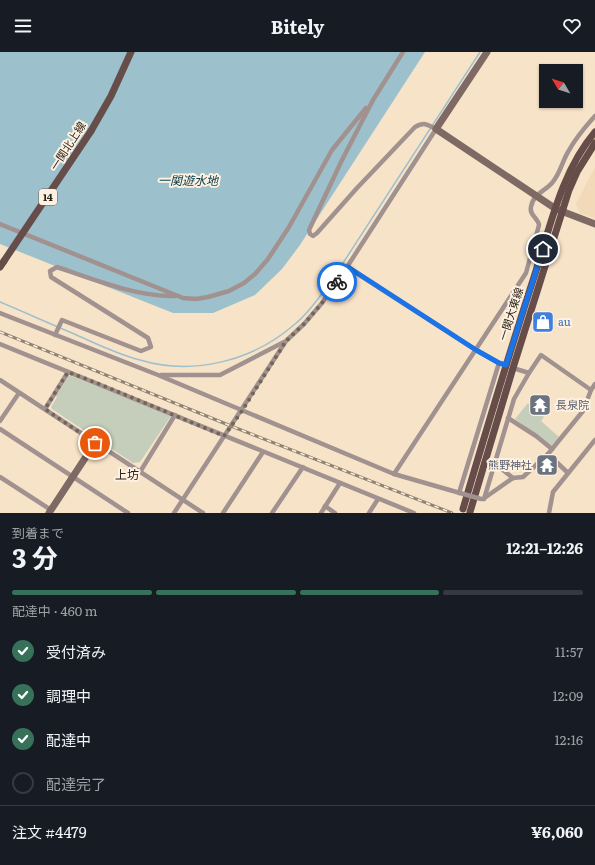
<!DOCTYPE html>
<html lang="ja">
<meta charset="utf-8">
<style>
body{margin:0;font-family:Literata,"Noto Sans JP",serif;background:#20242c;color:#f1f3f6;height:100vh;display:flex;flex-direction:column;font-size:15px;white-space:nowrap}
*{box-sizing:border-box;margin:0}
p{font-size:13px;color:#9ea1a6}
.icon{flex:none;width:22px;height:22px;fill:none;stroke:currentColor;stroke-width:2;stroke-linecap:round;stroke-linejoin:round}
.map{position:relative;height:461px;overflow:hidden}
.panel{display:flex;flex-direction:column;background:#171b24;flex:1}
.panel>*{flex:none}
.needle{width:26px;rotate:309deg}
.fabs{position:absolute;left:539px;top:12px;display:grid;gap:8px}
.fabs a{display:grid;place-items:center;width:44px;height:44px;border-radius:0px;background:#171b24;box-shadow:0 1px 3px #0004;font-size:20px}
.pin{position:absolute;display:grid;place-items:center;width:34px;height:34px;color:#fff;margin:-17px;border:2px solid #fff;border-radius:50%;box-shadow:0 1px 4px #0007}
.courier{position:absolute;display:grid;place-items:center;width:40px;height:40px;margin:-20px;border:3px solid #1a73e8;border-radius:50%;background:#fff;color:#222;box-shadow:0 1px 5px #0007}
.head em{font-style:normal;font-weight:700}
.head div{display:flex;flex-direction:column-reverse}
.head{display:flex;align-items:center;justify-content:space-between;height:68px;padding:0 12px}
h1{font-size:26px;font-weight:700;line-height:30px}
.bar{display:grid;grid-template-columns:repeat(4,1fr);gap:6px 4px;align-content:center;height:48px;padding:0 12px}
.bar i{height:5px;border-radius:3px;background:#363941}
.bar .on{background:#38715a}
.bar p{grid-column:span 4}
.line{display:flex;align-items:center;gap:10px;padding:0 12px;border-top:1px solid #363941}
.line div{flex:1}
ol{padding:0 12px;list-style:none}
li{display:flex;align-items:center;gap:12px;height:44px}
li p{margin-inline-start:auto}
li .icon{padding:4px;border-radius:50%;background:#38715a;color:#fff;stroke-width:4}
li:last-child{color:#9ea1a6}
li i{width:22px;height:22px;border:2px solid #363941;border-radius:50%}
header{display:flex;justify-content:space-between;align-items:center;height:52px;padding:0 12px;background:#171b24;font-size:18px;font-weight:700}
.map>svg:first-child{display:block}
.built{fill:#f2d9b8}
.green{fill:#c5ceba}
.water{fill:#9dc0cd}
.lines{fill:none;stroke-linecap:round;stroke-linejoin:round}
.stream{stroke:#9dc0cd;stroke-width:1.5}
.street{stroke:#a1918f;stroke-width:4.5}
.secondary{stroke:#7f6965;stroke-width:7}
.primary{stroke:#664d49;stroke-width:7}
.rail-casing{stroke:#918371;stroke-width:3}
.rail{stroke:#fef1e1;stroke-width:1.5;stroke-dasharray:4.5;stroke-linecap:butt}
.street-bridge{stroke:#a1918f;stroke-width:4.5}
.primary-bridge{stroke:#664d49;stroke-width:7}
.done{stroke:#726656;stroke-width:4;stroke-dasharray:0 7.2}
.route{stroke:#1a73e8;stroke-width:5}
.labels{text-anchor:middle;stroke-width:4;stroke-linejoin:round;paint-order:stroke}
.shield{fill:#fef1e1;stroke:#6a6155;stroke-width:1}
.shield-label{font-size:10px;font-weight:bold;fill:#2a2319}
.street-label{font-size:11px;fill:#2a2319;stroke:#fef1e1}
.shop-label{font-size:11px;fill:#366cbe;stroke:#fef1e1;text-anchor:start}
.worship-label{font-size:11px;fill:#5b616d;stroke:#fef1e1;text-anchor:start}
.water-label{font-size:12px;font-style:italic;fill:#043b49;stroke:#fef1e1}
.neighbourhood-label{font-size:12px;fill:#2a2319;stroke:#fef1e1}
</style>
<header><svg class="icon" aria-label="menu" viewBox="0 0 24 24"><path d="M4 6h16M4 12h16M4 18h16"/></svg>Bitely<svg class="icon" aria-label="heart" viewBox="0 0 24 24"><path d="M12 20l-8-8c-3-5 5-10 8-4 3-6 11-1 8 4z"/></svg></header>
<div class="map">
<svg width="595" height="461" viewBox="0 0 595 461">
<rect width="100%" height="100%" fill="#f7e3c8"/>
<path class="built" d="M595,115V166L580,161L576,152Z"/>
<g class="green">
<path d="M69,323L171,364L140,410L133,411L52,357L51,355L57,345L56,344Z"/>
<path d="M528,351L544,365L541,369L559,385L551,394L515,367Z"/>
</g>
<path class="water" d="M0,0H425L300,193L282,217L255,243L213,261H173L0,192Z"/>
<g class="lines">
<path class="stream" d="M0,250C24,260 48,271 72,281C95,291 116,302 140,308C193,324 253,309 295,272C309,261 319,245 330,231L480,0"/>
<g class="street">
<path d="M0,172L183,246L196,247L208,245L229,239L244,231L255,222L268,207L289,175L332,98L366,56"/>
<path d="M347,215L476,298L499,311L506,313"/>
<path d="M0,261L158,323L394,422L460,441"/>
<path d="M55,283L62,268L141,299L151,295L148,286L51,225L50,219L57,215C92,227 137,245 175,244"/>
<path d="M0,292L414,461"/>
<path d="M513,316L529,321"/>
<path d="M161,323H220L284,290"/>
<path d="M0,328L203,461"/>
<path d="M45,357L68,320"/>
<path d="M508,366L536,384L552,397"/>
<path d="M0,369L19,341"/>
<path d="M0,377L128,461"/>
<path d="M548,402L568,421"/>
<path d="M494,411L513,426"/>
<path d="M140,420L175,363"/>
<path d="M394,422L526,221L539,173C538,166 529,163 531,155C533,142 545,139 552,131C560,122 562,110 568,100C575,87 585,75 595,64"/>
<path d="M0,425L51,458"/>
<path d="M459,441L499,311"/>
<path d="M483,447L513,426L523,425L548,402L583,359L591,338L595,332"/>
<path d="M484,447L514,347L529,321L541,303L591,338"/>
<path d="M325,454L335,461"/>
<path d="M174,461L286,289L304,272L322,251L347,215L436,77C427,72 424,70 415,75L357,136L317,181L313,184L310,182L309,178L342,108L373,48L403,0"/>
<path d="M223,461L263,400"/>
<path d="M272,461L303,415"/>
<path d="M321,461L340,431"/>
<path d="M369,461L378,447"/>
<path d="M549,461L553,440L595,388"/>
</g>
<g class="secondary">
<path d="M487,0L436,77L556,157L595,172"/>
<path d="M49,461L95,391"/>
</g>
<g class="primary">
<path d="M91,79L111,44L131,0"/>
<path d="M0,215L4,209"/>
<path d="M463,457C486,379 509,302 534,225C550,176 561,120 595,80"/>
<path d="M470,460L513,316L569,138L577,120L595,91"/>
</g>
<g class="rail-casing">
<path id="rail" d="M0,280L231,374L452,461"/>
</g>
<use href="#rail" class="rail"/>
<path class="street-bridge" d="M460,441L481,447"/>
<path class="primary-bridge" d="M4,209L91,79"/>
</g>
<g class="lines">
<path class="done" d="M95,391L45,357L68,320L102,333L224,384L242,359L286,289L304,272L322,251L337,230"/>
<path class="route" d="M337,230L348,215L476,298L499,311L506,313L543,197"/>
</g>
<defs>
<g id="shop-square" transform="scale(1.15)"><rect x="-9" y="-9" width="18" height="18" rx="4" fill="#3f7fe0" stroke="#fef1e1"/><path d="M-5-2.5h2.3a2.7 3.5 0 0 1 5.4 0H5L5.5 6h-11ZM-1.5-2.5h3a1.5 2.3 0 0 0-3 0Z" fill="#fff"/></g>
<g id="temple-square" transform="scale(1.15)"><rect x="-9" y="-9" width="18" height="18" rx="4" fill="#6b7280" stroke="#fef1e1"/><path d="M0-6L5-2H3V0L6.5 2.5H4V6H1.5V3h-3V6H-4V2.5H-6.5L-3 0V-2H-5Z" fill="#fff"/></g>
</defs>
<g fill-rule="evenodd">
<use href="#shop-square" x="543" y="270"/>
<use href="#temple-square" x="540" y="353"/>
<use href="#temple-square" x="547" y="413"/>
</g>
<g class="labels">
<rect class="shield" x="39" y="137" width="18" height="16" rx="3"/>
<g class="shield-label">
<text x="48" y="149">14</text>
</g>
<g class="street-label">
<text transform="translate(68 94) rotate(-57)" y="4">一関北上線</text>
<text transform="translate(511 262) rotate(-72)" y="4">一関大東線</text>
</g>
<g class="shop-label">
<text x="558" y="274">au</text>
</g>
<g class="worship-label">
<text x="556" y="357">長泉院</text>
<text x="532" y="417" text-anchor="end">熊野神社</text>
</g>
<g class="water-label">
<text x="188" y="133">一関遊水地</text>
</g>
<g class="neighbourhood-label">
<text x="127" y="427">上坊</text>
</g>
</g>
</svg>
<div class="fabs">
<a><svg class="needle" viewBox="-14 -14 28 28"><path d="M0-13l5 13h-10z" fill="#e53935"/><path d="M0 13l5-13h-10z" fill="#9ea1a6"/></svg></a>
</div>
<div class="pin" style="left:95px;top:391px;background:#ea580c"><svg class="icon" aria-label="bag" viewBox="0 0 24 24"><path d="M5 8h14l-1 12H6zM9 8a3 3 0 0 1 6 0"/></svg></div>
<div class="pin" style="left:543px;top:197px;background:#1f2937"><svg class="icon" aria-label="home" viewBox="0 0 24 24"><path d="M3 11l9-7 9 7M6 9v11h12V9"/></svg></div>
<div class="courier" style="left:337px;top:230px"><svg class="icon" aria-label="bike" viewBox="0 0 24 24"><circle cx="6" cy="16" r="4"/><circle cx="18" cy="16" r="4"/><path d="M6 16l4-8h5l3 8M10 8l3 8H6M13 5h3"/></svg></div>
</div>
<section class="panel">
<div class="head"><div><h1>3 分</h1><p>到着まで</p></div><em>12:21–12:26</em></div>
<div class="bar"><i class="on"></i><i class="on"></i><i class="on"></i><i></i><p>配達中 · 460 m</p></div>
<ol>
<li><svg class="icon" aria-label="check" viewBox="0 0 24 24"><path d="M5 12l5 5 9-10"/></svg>受付済み<p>11:57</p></li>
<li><svg class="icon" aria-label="check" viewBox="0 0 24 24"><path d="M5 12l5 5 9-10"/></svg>調理中<p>12:09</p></li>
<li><svg class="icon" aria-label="check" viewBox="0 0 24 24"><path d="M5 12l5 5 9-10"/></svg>配達中<p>12:16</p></li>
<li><i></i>配達完了</li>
</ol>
<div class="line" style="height:52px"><div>注文 #4479</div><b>¥6,060</b></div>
</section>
